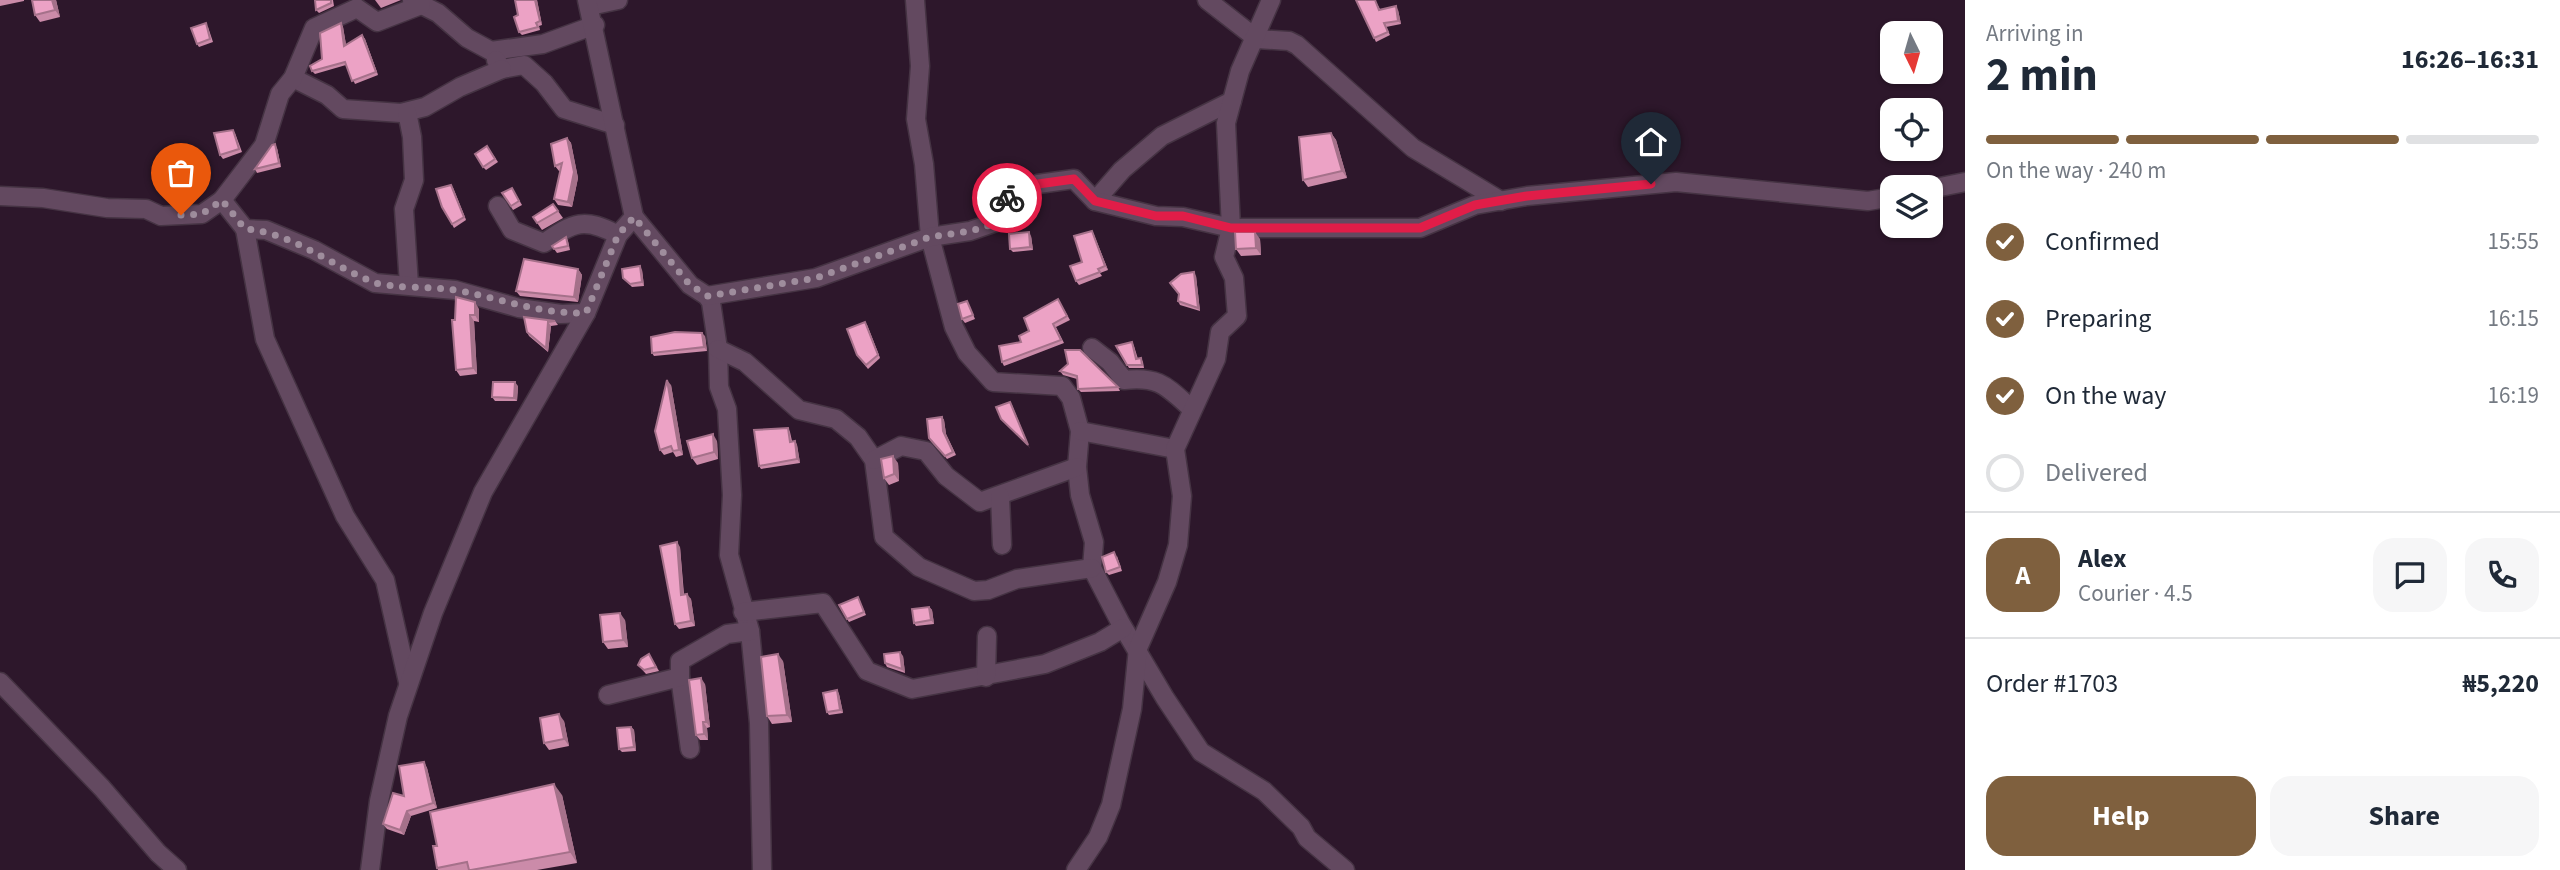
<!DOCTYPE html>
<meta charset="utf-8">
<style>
body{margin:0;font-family:"Source Sans 3",sans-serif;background:#f6f6f7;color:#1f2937;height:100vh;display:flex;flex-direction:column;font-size:26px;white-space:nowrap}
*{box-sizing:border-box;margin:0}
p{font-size:23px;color:#747a83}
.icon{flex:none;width:38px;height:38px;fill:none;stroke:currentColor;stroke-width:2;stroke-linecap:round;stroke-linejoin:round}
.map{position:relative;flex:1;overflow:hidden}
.sheet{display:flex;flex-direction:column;background:#fff;width:595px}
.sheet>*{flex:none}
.needle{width:46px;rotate:175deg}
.fabs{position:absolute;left:1880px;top:21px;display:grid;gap:14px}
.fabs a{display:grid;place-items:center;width:63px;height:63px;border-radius:14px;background:#fff;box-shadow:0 2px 5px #0004;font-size:35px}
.pin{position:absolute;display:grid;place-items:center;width:60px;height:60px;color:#fff;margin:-72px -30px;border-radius:50% 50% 50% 0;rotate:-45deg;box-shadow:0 0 7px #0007}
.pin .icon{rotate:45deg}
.courier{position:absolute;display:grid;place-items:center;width:70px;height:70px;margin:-35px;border:5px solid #e11d48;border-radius:50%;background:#fff;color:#222;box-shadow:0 2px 9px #0007}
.summary em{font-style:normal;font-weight:700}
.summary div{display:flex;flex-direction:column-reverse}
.summary{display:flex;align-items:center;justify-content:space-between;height:119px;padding:0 21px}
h1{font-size:46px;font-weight:700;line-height:52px}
.bar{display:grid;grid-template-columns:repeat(4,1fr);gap:10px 7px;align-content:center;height:84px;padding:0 21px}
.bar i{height:9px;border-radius:5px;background:#e0e1e3}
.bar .on{background:#7f603e}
.bar p{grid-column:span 4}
.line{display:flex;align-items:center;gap:18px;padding:0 21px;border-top:2px solid #e0e1e3}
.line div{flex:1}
.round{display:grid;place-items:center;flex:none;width:74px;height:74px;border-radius:21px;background:#f6f6f7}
ol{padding:0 21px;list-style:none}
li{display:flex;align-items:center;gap:21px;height:77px}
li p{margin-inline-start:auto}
li .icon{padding:7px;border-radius:50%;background:#7f603e;color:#fff;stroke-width:4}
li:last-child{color:#747a83}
li i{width:38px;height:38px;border:4px solid #e0e1e3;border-radius:50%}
.button{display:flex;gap:14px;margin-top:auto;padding:14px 21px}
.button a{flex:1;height:80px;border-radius:21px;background:#7f603e;color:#fff;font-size:28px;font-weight:700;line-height:80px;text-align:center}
.button a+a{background:#f6f6f7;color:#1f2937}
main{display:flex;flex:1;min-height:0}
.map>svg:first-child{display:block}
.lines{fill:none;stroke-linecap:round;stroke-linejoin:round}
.minor-casing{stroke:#453343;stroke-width:21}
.minor{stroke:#634960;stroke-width:18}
.wall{fill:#cb8ba9}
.shaded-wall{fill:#a5718a}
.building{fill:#eca2c5;stroke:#a5718a;stroke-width:2}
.done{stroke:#9f8d9d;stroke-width:7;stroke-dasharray:0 12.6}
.route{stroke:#e11d48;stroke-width:9}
</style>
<main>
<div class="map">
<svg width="1965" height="870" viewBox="0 0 1965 870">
<rect width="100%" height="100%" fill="#2d172b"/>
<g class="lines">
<g class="minor-casing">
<g id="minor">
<path d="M412,0L438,13L467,38L491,51L543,44L595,25"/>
<path d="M915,0L920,66L916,119L924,164L930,237L954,327L967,353L993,382L1062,386L1071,398L1080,431L1077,467L1080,495L1094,542L1092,568L1120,622L1165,698L1201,752L1264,791L1301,827L1307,838L1345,870"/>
<path d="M1207,0L1257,39L1289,41L1297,45L1413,148L1501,201"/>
<path d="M590,6L618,0"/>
<path d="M496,60L502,69L524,65L544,83L564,109L615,125"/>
<path d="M293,78L327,95L343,109L401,113L425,107L460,87L502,69"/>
<path d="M407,112L412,137L414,180L404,209L409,285"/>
<path d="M1930,189L1965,182"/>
<path d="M0,196L43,198L107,208L146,209L161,216L202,214L222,200L245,229L266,230L314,250L375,283L455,290L519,308L561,314L586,313"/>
<path d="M222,200L264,145L280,94L293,78L314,28L357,8L377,22L421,5"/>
<path d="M1095,201L1122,170L1162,136L1232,101"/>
<path d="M498,206L512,230L544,243C574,222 584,217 618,235"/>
<path d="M634,217L690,285L707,296L711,302L718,349L719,387L727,409L732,495L729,555L750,631L759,723L762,870"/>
<path d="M245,229L265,339L345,516L385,580L408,682"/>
<path d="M707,296L816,278L930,237L970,231L999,221L1006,198L1038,184L1074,179L1095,201L1156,216L1183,217L1231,228H1420L1475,205L1527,196L1676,182L1868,201L1892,197"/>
<path d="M1092,348L1110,362L1124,380C1159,376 1166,386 1192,409"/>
<path d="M718,349L745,362L799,410L836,419L858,437L874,460L884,537L919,567L974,591L988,590L1017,579L1092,568"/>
<path d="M1080,431L1175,449"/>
<path d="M874,460L901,446L926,451L946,476L980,502L1077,467"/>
<path d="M1000,496L1002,545"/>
<path d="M743,612L823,603L867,671L912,689L1045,664L1100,642L1123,628"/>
<path d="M680,677L690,749"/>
<path d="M986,677L987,636"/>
<path d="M0,682L102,788L158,853L177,870"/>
<path d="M608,695L680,677V661L727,634L750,631"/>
<path d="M370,870L379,801L398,716L433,613L483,492L586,313L618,235L634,217L587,0"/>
<path d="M1076,870L1098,837L1111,805L1132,709L1138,648L1167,582L1178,545L1182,496L1175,449L1216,359L1220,332L1237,316L1234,278L1224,257L1231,228L1226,123L1240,71L1271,0"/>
</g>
</g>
<use href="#minor" class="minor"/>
</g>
<g class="wall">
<path d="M0,0H24V1L0,6Z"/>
<path d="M56,0L60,17L40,22L35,15Z"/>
<path d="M315,0H333L334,6L319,13L316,10Z"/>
<path d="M375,0H401L381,8Z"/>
<path d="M537,0L542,25L539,26L540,30L522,35L519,32L518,15Z"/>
<path d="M1356,0H1375L1380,9L1398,10L1401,24L1386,27L1390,35L1376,42Z"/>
<path d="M341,23L343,27L346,45L362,35L365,39L378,75L355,84L346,65L315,74L312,71L322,59Z"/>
<path d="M208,27L213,42L199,47L197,44Z"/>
<path d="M233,130L235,133L242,152L223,159L220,155Z"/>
<path d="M1331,133L1336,140L1347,178L1308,187L1303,180Z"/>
<path d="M567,138L571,143L578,178L572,207L558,205L554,199L560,171H559L555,166Z"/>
<path d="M487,146L498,162L486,170L483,167Z"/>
<path d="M277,148L281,167L257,173L255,169Z"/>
<path d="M453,188L466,220L454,228L442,207Z"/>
<path d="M512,188L522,205L513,210L502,193Z"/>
<path d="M553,204L563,218L542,230L533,217Z"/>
<path d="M1092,231L1094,235L1108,270L1100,273L1102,276L1079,285L1076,281Z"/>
<path d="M1031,236L1033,250L1013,252L1010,249Z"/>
<path d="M566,237L568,241L570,250L557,253L552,246Z"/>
<path d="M1260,239L1261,255L1241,256L1236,249Z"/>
<path d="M578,269L582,275L578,302L520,296L516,291Z"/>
<path d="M642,270L644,286L632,287L623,278Z"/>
<path d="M1196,276L1200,311L1180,305L1178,301Z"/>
<path d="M1058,299L1070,320L1056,327L1064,343L1004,366L1002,362Z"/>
<path d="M967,301L975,319L965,323L962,319Z"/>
<path d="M479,309V322L474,321L477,374L460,376L456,370L455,320Z"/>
<path d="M524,317L555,321L558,325L551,326L548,352L529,336L527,332Z"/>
<path d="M867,325L880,358L868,369L857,355Z"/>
<path d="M705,336L707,351L654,356L652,353Z"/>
<path d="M1132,342L1134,346L1138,359L1141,358L1143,362L1144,368H1129L1116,346Z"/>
<path d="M1060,371L1118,387L1120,391L1081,392L1078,389L1077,379L1063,375Z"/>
<path d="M671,385L683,455L676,457L673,452L664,455L660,450Z"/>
<path d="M518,386L517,401H495L492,397Z"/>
<path d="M942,417L944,420L946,434L956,455L947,459L932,442Z"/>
<path d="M788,428L790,432L792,441H795L797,445L800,463L761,469L759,466Z"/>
<path d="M717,441L718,459L697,465L692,458Z"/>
<path d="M898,463L899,481L889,485L884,478Z"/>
<path d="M680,547L684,594L691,599L695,626L679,629L675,624Z"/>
<path d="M1117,556L1122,571L1109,575L1106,572Z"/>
<path d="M858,597L866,615L849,622L847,619Z"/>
<path d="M929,607L932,610L934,624L916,626L914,623Z"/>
<path d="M625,620L628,647L608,649L603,642Z"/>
<path d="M649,654L659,671L646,674L638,665Z"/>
<path d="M903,656L905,673L887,667L885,663Z"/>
<path d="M783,661L792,722L772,724L767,716Z"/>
<path d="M705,684L710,727L707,728L708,740H700L696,735Z"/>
<path d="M837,690L839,694L843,713L829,715L827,712Z"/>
<path d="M564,721L569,746L549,750L544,743Z"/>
<path d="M631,727L634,730L636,751L622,752L619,749Z"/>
<path d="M424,762L427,768L437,808L411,816L404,835L387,829L383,824L404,796Z"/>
<path d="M562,795L577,863L537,870H438L437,868V846Z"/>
</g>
<g class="shaded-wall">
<path d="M52,0H56L60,17L55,10Z"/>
<path d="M535,0H537L542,25L540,21Z"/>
<path d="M1396,6L1398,10L1401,24L1398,21Z"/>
<path d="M341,23L343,27L347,50L344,46Z"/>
<path d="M362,35L365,39L378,75L376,72Z"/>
<path d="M1331,133L1336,140L1347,178L1342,171Z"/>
<path d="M567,138L571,143L578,178L572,207L568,202Z"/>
<path d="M275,144L277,148L281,167L279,163Z"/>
<path d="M451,185L453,188L466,220L464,217Z"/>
<path d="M1092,231L1094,235L1108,270L1105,266Z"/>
<path d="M1029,232L1031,236L1033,250L1030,247Z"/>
<path d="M1255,232L1260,239L1261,255L1256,248Z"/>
<path d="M640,266L642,270L644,286L642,282Z"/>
<path d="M578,269L582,275L578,302L574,297Z"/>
<path d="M1194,272L1196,276L1200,311L1198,308Z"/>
<path d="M475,302L479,309V322L475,315Z"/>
<path d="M470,315L474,321L477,374L473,368Z"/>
<path d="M548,322L551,326L548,352L546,348Z"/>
<path d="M865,322L867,325L880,358L878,355Z"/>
<path d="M702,333L705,336L707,351L704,347Z"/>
<path d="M667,380L671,385L683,455L679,450Z"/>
<path d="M515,382L518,386L517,401L514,398Z"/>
<path d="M1010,402L1012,405L1030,449L1028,445Z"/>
<path d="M942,417L944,420L946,434L956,455L943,431Z"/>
<path d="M713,434L717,441L718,459L714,452Z"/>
<path d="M795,441L797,445L800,463L797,459Z"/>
<path d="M893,456L898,463L899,481L894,474Z"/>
<path d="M677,542L680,547L684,600L681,595Z"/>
<path d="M687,594L691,599L695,626L691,621Z"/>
<path d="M929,607L932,610L934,624L931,620Z"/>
<path d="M620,613L625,620L628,647L623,640Z"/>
<path d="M900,652L903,656L905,673L902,669Z"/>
<path d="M778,654L783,661L792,722L787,715Z"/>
<path d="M701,678L705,684L710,727L706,722Z"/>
<path d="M837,690L839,694L843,713L840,710Z"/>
<path d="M559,714L564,721L569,746L564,739Z"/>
<path d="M703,722L707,728L708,740L704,734Z"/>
<path d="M631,727L634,730L636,751L634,747Z"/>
<path d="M424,762L427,768L437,808L433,803Z"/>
<path d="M554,784L562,795L577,863L570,852Z"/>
<path d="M407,811L411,816L404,835L400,830Z"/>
</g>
<g class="building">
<path d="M32,0H52L55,10L35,15Z"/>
<path d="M315,0H331V3L316,10Z"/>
<path d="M515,0H535L540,21L536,23L538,27L519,32L514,17L518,15Z"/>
<path d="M1356,0H1375L1379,10L1396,6L1398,21L1384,23L1388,32L1374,38Z"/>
<path d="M206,23L210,39L197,44L191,28Z"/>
<path d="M341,23L344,46L362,35L376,72L352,81L345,62L312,71L310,66L322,59L320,33Z"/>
<path d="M233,130L239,149L220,155L214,133Z"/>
<path d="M1331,133L1342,171L1303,180L1299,137Z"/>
<path d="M567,138L574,172L568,202L554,199L562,163L555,166L551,144Z"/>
<path d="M275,144L279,163L255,169L272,145Z"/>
<path d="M487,146L495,159L483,167L475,154Z"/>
<path d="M451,185L464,217L452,224L442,207L436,189Z"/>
<path d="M512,188L519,201L511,206L502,193Z"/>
<path d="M553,204L558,211L537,223L533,217Z"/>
<path d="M1092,231L1105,266L1098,269L1100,272L1076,281L1070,266L1082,262L1074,236Z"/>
<path d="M1029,232L1030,247L1010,249L1009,234Z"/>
<path d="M1235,232H1255L1256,248L1236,249Z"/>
<path d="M566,237L568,246L554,249L552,246Z"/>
<path d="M524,259L578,269L574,297L516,291Z"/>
<path d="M640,266L642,282L630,284L623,278L622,269Z"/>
<path d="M1194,272L1198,308L1178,301L1179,294L1170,283L1181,274Z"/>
<path d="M456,297L475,302V315H470L473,368L456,370L452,320H455Z"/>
<path d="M1058,299L1067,316L1053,324L1061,340L1002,362L999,346L1021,342L1019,336L1029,331L1024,318Z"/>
<path d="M967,301L973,315L962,319L958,304Z"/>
<path d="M524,317L555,321L548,322L546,348L527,332Z"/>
<path d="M865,322L878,355L866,365L857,355L847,329Z"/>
<path d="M675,332L702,333L704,347L652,353L651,337Z"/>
<path d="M1132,342L1136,359L1141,358L1142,365H1127L1116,346Z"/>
<path d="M1065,350H1080L1118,387L1078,389L1077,376L1060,371L1068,364Z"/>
<path d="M667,380L679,450L673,451L671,446L660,450L655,431Z"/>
<path d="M493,382H515L514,398L492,397Z"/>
<path d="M1010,402L1028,445L1001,419L996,407Z"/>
<path d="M942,417L943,431L953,452L945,456L929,438L927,419Z"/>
<path d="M788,428L790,442L795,441L797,459L759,466L754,430Z"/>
<path d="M713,434L714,452L692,458L687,441Z"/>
<path d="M893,456L894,474L884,478L881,459Z"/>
<path d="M677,542L681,595L687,594L691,621L675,624L660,546Z"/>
<path d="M1114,552L1120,567L1106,572L1102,557Z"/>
<path d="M858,597L864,612L847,619L839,605Z"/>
<path d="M929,607L931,620L914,623L912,609Z"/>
<path d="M620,613L623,640L603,642L600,615Z"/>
<path d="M900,652L902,669L885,663L884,654Z"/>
<path d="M649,654L656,667L644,670L638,665L641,659Z"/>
<path d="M778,654L787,715L767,716L761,657Z"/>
<path d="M701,678L706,722H703L704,734L696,735L689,680Z"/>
<path d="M837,690L840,710L827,712L823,693Z"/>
<path d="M559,714L564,739L544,743L540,718Z"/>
<path d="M631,727L634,747L619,749L617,728Z"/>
<path d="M424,762L433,803L407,811L400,830L383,824L393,793L404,796L399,766Z"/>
<path d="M554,784L570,852L471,870H469L467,862L437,868L433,846H437L430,812Z"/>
</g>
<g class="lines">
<path class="done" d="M181,215L202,214L222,200L245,229C294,233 329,265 373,282C392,289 432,286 454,290C502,298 536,314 586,313L618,235L634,217L690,285L708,296L816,278L930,237L971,231L999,222L1007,198"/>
<path class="route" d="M1007,198L1038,184L1074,179L1095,201L1156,216H1183L1231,228H1420L1475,205L1527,196L1651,184"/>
</g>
</svg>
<div class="fabs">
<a><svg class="needle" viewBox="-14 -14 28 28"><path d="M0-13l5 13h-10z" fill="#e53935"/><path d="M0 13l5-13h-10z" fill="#747a83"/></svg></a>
<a><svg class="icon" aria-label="locate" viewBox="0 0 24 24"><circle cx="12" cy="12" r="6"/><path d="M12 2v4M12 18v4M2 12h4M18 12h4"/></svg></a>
<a><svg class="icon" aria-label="layers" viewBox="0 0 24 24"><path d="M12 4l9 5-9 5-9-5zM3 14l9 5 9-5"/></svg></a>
</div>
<div class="pin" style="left:181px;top:215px;background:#ea580c"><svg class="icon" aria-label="bag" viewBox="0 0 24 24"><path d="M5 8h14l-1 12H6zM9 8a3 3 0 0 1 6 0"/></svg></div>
<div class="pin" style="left:1651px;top:184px;background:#1f2937"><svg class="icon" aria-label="home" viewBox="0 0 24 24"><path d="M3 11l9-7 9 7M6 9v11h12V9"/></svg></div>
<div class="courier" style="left:1007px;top:198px"><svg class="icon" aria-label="bike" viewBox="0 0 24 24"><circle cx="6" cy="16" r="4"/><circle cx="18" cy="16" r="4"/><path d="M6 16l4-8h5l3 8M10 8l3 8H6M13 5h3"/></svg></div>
</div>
<section class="sheet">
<div class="summary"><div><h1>2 min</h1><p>Arriving in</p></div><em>16:26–16:31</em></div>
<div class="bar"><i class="on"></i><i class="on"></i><i class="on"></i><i></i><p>On the way · 240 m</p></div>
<ol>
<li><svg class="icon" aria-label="check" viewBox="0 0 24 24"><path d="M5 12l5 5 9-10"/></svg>Confirmed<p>15:55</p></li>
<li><svg class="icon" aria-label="check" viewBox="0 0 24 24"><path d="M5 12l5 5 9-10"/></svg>Preparing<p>16:15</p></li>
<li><svg class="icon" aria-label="check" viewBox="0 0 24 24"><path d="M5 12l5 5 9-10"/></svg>On the way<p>16:19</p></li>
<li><i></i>Delivered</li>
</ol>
<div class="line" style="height:126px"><b class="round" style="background:#7f603e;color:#fff">A</b><div><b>Alex</b><p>Courier · 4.5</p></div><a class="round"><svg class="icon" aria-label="chat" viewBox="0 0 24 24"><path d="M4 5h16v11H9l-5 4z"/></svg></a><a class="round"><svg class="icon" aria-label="phone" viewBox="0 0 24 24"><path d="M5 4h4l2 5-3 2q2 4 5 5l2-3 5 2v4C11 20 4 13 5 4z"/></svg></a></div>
<div class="line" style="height:91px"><div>Order #1703</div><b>₦5,220</b></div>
<div class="button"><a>Help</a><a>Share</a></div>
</section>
</main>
